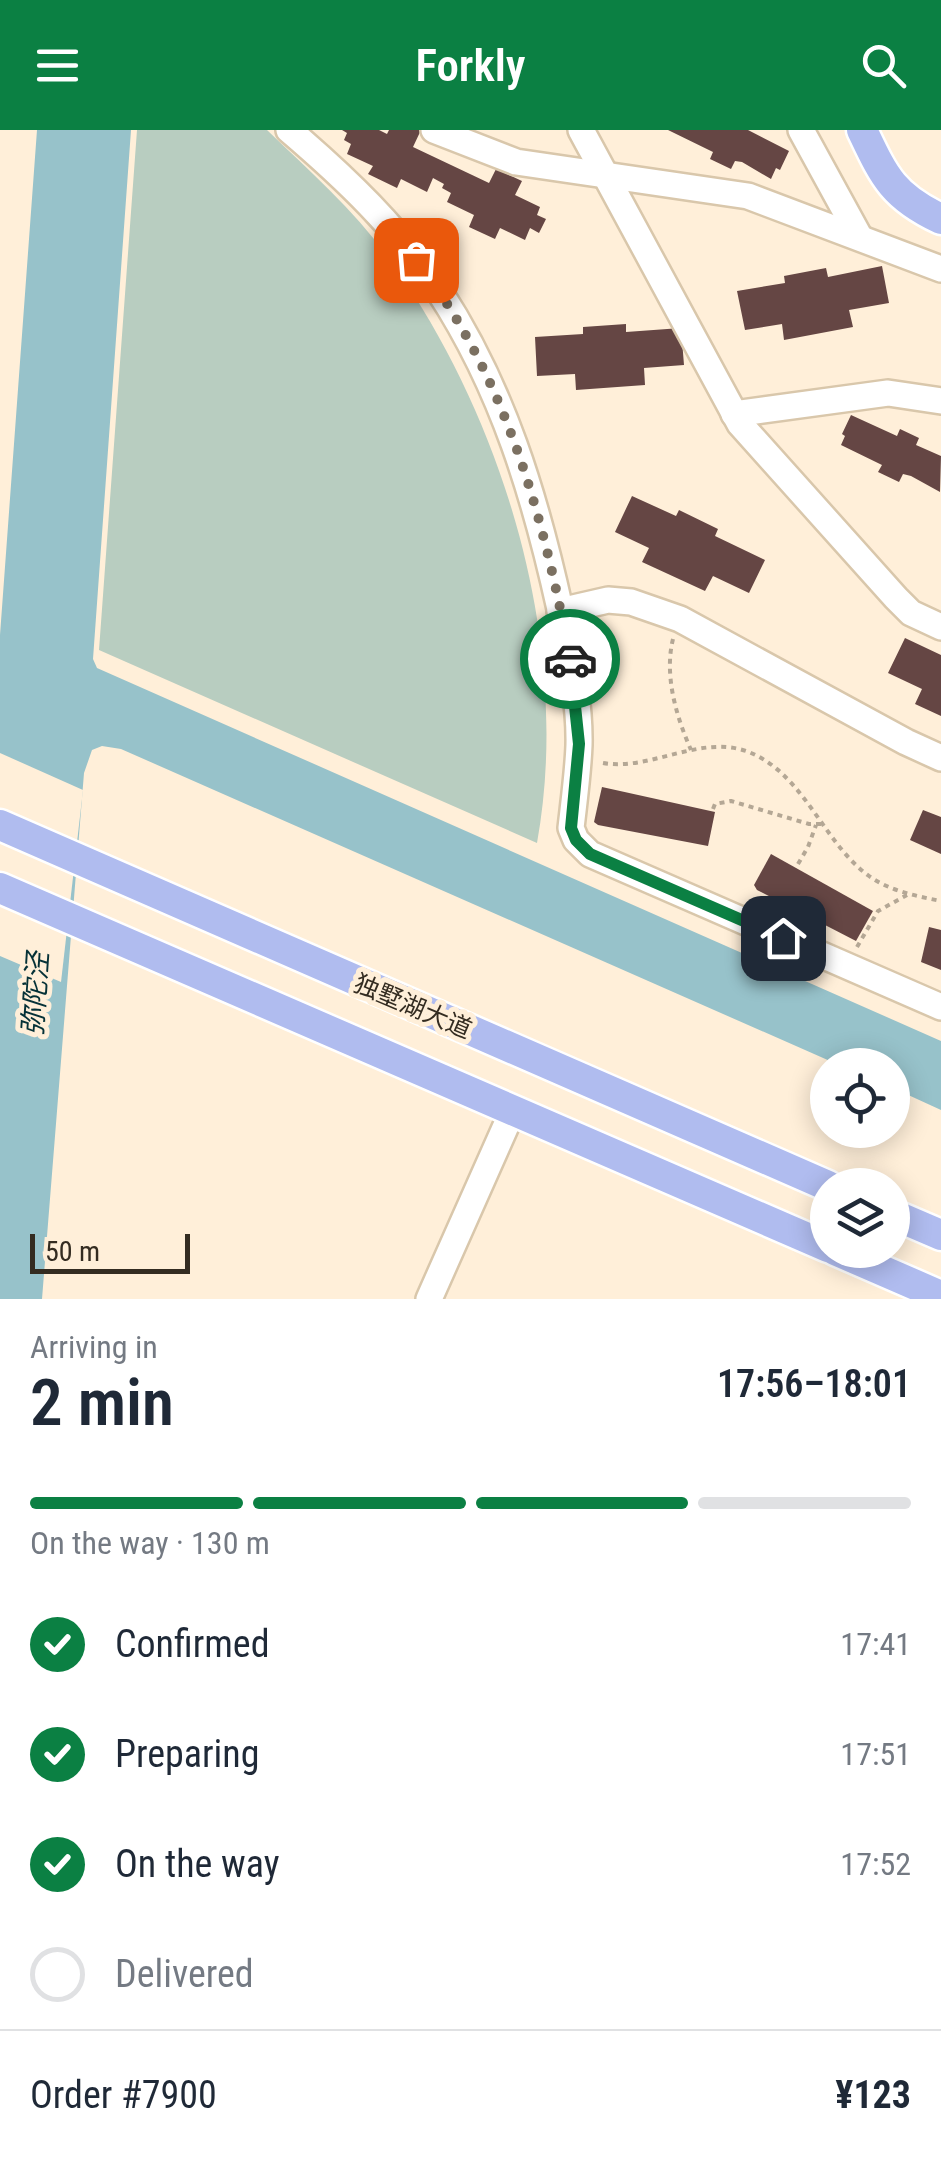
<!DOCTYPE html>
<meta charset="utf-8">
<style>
body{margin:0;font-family:"Roboto Condensed","Noto Sans SC",sans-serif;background:#f6f6f7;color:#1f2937;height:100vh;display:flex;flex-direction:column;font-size:38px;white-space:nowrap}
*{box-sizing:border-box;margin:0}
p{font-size:32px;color:#747a83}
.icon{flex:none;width:55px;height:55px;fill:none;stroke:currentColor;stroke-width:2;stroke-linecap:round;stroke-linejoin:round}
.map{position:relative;height:1169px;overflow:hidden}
.panel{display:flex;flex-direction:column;background:#fff;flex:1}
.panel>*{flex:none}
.buttons{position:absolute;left:810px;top:918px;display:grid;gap:20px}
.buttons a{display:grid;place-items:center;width:100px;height:100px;border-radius:50%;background:#fff;box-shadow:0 5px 25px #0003;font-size:50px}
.scale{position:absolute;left:30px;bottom:25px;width:160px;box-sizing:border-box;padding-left:10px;border:5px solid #342c21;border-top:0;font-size:28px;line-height:35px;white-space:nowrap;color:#342c21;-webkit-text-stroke:8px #ffefd9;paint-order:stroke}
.pin{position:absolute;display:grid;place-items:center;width:85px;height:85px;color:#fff;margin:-42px;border-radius:20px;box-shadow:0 5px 15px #0006}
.courier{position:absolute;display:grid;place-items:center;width:100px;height:100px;margin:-50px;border:8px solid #0b8043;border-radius:50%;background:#fff;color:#222;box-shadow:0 2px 12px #0007}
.headline em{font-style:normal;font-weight:600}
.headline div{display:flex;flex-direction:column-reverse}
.headline{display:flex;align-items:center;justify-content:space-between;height:170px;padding:0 30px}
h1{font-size:65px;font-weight:600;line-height:75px}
.bar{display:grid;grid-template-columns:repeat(4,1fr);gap:15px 10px;align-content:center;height:120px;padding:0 30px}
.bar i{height:12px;border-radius:8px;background:#e0e1e3}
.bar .on{background:#0b8043}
.bar p{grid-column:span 4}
.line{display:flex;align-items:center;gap:25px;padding:0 30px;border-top:2px solid #e0e1e3}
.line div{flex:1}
ol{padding:0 30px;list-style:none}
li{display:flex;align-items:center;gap:30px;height:110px}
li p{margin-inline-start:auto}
li .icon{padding:10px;border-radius:50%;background:#0b8043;color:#fff;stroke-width:4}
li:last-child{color:#747a83}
li i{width:55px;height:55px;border:5px solid #e0e1e3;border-radius:50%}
header{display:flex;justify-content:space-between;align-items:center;height:130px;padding:0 30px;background:#0b8043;color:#fff;font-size:45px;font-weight:600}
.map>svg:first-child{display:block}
.green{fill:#b8cdc0}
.water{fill:#97c2ca}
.pier{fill:#ffefd9}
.building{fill:#654644}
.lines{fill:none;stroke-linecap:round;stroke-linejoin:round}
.minor-casing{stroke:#d9c7ab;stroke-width:30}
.major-casing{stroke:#fff;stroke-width:35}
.path{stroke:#b4a795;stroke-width:4;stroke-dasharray:5 5;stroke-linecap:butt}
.minor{stroke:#fff;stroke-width:25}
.major{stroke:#b0bcef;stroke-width:30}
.done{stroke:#7b7061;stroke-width:10;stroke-dasharray:0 18}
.route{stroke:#0b8043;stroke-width:12}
.labels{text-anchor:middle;stroke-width:10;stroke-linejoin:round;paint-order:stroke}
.street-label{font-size:25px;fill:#342c21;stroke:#ffefd9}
.water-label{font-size:28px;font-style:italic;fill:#053137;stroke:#ffefd9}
</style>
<header><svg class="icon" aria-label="menu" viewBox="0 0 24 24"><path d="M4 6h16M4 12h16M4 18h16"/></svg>Forkly<svg class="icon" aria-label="search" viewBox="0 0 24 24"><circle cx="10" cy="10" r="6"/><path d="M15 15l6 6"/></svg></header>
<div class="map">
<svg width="941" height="1169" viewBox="0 0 941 1169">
<rect width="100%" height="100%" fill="#ffefd9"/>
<path class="green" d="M137,0H267C313,44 360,86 396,138C507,298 572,520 537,713L99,520Z"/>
<path class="water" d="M37,0H131L93,529L97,538L941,911V980L893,958L892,935H839L121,619L102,616L92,620L84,643L42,1169H0V505Z"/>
<path class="pier" d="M0,623L83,660L61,852L0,826Z"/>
<g class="building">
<path d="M342,0H379L387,4L389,0H421L413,17L489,53L496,39L522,51L515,65L540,77L537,85L546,89L539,103L530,98L525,110L500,98L495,109L469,97L474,85L447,72L451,63L442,58L444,54L433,48L427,62L401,49L397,58L368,44L373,36L347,24L351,14L344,10L347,3Z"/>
<path d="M668,0H748L789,21L780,40L776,38L771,49L742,32L735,31L731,39L710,29L713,22Z"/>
<path d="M882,136L889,173L849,180L853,197L784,210L782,194L745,200L737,161L785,153L784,146L826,138L828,147Z"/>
<path d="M626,194V202L681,198L684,235L644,238L645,255L576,260L575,244L537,246L535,207L583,204V197Z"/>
<path d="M851,285L897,306L900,299L919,308L916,315L941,326L940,362L911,346L903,344L899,352L878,342L882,335L841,315L845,306L842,304Z"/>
<path d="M632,366L676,386L679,380L718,399L715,406L765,430L749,463L713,446L705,461L642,432L649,418L615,402Z"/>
<path d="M905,508L941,525V586L915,574L922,559L888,543Z"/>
<path d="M602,657L715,682L708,716L598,695L594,692Z"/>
<path d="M923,680L941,687V724L910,710Z"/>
<path d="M771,724L873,781L856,811L757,760L754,755Z"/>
<path d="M929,797L941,800V840L921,832Z"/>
</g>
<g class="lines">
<g class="minor-casing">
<g id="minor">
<path d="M289,0C344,47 400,100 439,161C503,259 535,366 560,479C569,524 580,569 579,615C578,642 574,671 571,698L576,710L590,724L941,877"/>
<path d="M434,0L516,32L748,66L941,139"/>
<path d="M581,0L740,294L896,468L911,483L941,497"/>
<path d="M801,0L859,106"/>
<path d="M734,284L888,263L941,271"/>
<path d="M560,481L608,470L631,472L680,489L906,612L941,628"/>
<path d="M429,1169L513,980"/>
</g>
</g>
<g class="major-casing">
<g id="major">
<path d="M862,0C884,46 892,66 941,89"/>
<path d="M0,695L828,1056"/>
<path d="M0,758L828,1117"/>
<path d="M892,1084L941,1105"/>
<path d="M835,1120L941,1166"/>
</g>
</g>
<g class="path">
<path d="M673,509C664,545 676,586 691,620"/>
<path d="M603,633C651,641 698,605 746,621C804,642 822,712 869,746C890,761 916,766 941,771"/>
<path d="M713,679L715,674L731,671L809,694H821"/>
<path d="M798,734L808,717L816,695"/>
<path d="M857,817L878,781L907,765"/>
</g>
<use href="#minor" class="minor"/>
<use href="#major" class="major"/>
</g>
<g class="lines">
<path class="done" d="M416,130C506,245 544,388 570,529"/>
<path class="route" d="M570,529L579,614L571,698L576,710L590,724L783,808"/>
</g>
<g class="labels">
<g class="street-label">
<text transform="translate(413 876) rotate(23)" y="9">独墅湖大道</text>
</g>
<g class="water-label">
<text transform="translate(35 864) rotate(-86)" y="10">弥陀泾</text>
</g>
</g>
</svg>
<div class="buttons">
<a><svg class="icon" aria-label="locate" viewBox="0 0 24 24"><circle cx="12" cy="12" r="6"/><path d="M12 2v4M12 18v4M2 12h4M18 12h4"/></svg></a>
<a><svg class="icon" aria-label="layers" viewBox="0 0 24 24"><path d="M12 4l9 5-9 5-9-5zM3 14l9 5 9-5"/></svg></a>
</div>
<div class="scale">50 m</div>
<div class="pin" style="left:416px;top:130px;background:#ea580c"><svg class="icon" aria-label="bag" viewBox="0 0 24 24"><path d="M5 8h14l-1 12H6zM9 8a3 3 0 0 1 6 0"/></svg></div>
<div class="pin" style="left:783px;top:808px;background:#1f2937"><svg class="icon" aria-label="home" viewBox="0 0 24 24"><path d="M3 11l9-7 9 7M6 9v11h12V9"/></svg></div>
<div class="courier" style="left:570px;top:529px"><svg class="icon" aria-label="car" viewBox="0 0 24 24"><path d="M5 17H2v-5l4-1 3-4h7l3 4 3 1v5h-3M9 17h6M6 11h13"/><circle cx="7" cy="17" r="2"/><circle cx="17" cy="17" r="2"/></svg></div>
</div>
<section class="panel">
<div class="headline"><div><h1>2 min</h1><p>Arriving in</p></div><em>17:56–18:01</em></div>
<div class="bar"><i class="on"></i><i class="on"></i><i class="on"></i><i></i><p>On the way · 130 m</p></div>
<ol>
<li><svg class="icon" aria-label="check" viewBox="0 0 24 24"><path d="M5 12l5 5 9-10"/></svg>Confirmed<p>17:41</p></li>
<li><svg class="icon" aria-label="check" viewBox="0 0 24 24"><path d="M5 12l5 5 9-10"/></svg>Preparing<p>17:51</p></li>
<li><svg class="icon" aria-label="check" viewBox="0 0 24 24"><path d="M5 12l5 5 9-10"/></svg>On the way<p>17:52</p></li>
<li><i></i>Delivered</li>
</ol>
<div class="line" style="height:130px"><div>Order #7900</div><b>¥123</b></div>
</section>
